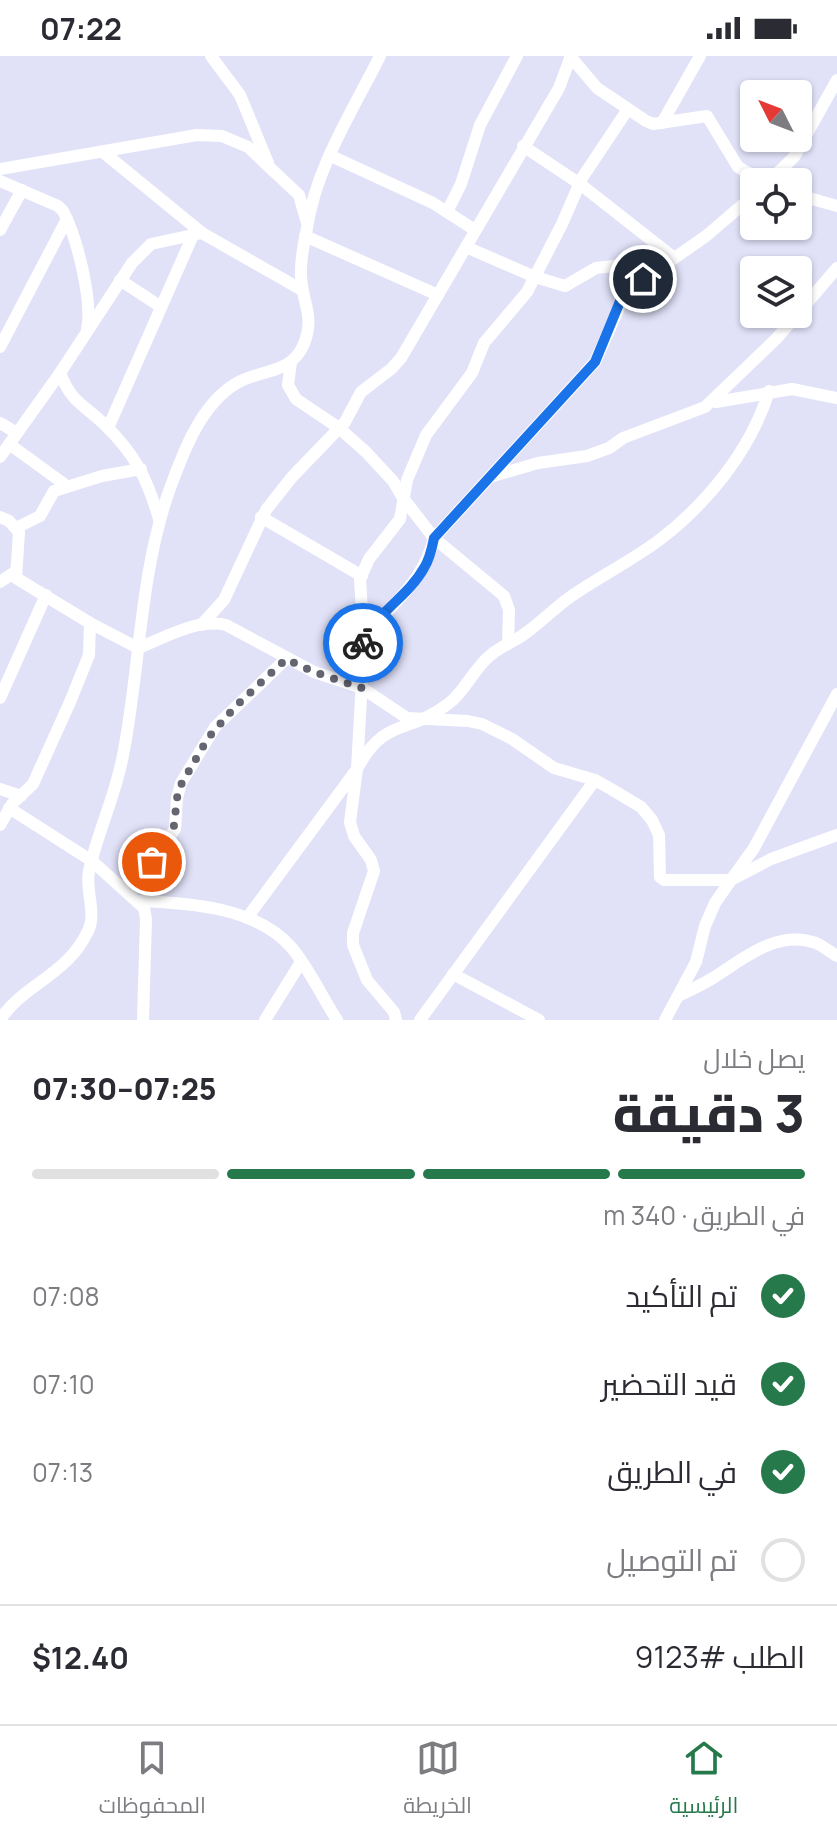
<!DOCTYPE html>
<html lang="ar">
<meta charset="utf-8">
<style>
body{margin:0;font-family:Manrope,Cairo,sans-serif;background:#f2f2f3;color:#2b2b33;direction:rtl;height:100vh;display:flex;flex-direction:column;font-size:30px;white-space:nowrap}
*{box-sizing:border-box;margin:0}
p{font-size:26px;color:#7c7c81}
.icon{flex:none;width:44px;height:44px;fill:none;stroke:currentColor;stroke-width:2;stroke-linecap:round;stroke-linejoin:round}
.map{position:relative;height:964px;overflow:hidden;direction:ltr}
.details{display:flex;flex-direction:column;background:#fff;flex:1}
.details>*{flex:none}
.needle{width:52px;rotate:312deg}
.buttons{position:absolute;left:740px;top:24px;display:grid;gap:16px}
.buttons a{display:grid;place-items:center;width:72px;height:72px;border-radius:8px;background:#fff;box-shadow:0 2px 6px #0004;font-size:40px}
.pin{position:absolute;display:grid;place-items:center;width:68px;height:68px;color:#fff;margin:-34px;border:4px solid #fff;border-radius:50%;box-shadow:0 2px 8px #0007}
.courier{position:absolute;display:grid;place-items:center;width:80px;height:80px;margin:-40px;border:6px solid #1a73e8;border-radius:50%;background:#fff;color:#222;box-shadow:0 2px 10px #0007}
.headline em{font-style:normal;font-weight:800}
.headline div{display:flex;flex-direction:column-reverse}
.headline{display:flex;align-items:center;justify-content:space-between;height:136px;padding:0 32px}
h1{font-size:52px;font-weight:800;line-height:60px}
.bar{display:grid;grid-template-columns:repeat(4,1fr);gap:12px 8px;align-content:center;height:96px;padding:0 32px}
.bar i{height:10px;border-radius:6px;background:#e1e1e2}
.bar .selected{background:#26794b}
.bar p{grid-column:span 4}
.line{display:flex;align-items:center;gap:20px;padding:0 32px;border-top:2px solid #e1e1e2}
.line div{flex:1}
ol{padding:0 32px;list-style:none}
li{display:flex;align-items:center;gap:24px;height:88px}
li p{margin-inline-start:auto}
li .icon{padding:8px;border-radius:50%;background:#26794b;color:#fff;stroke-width:4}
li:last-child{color:#7c7c81}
li i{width:44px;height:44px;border:4px solid #e1e1e2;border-radius:50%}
.status{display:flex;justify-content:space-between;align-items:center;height:56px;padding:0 40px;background:#fff;direction:ltr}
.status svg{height:22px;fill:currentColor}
.tab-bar{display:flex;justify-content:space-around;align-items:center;height:112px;border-top:2px solid #e1e1e2;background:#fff;font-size:22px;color:#7c7c81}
.tab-bar a{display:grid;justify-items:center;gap:4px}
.tab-bar .selected{color:#26794b}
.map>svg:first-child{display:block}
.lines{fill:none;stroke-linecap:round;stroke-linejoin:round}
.minor{stroke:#fff;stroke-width:12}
.done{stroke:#646571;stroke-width:8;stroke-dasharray:0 14.4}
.route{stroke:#1a73e8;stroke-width:10}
</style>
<div class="status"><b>07:22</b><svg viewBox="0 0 49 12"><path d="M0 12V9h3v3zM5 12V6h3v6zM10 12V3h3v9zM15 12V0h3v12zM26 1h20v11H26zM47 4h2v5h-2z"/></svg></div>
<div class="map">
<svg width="837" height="964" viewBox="0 0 837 964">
<rect width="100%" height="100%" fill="#e1e2f8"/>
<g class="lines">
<g class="minor">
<path d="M211,0L240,39L268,107"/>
<path d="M570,0L597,32L646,65L653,68L707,60L738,111L765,126"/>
<path d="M662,67L700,0"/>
<path d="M523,90L580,128L673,201"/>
<path d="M103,96L202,177L302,234"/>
<path d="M331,100L433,147L475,174"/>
<path d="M0,113L197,79L222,80L248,91L299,139L307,167"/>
<path d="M0,125L58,150L63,155C77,181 93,245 87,274"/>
<path d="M768,126L794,101L837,24"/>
<path d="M798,139L837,150"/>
<path d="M447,156L461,128L480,69L517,0"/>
<path d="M0,174L22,134"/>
<path d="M305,180L438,239"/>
<path d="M466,191L535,221L565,230L596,212L630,208L661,210"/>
<path d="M120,224L161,251"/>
<path d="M0,291L67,163"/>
<path d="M291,306L288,329L296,343L339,372L366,396L393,425L403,442L434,482L504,540L509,554L508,588"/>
<path d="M60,317C72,347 82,347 104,368C135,398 147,422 159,463"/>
<path d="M716,346L792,333L837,342"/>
<path d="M0,367L17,377"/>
<path d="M108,372L193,179"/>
<path d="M9,388L67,430"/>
<path d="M0,401L60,317L132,207L151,188L202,177"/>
<path d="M493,420L538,407L587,400L609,392L623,382L705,351L776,283L837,212"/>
<path d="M0,461L9,465L19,476L16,522L90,567L138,592C164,582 198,562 226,569L314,616L362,632L407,662L468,665L482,668L512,683L554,712L595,724L611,733L641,751L652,764L659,779L660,821L664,824H731L754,792L837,638"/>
<path d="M261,461L362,520"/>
<path d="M16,472L40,460L54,435L102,420L141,413"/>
<path d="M0,526L15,516"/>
<path d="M201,569L224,544L266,454L292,421L345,366L361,336L391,313L401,302L559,32L571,0"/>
<path d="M363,585C391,546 422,530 434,482L595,306L626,236L706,180L754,139"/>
<path d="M0,642L46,539"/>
<path d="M0,733L21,740"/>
<path d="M9,752L92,805L144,852L146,863L143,964"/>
<path d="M0,769L12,748L33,728L70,646L89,599L90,567"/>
<path d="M140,845C189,847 256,851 291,891C309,912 322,941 337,964"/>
<path d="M147,846L152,806L175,773L177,742L181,727L215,671L286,603"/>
<path d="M247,862L357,713C385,660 408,679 448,648C466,635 474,611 492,598C502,590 513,586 523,579C542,566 557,549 576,537C603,519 632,504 658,485C707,448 751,394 769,335"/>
<path d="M453,918L539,964"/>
<path d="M680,939C691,934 703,928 713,922C743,903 777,873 816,887C823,890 830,896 837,900"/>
<path d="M0,964C22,929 68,919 88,875C97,857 85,835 89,815C98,774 117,737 124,694C140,609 140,520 168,438C182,399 200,348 237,327C261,313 289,319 303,290C316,260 302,248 301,220C300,204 304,187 307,172C316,111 353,54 380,0"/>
<path d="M265,964L301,906"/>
<path d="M396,964L394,956L367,924L353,889V877L374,815L371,804L354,780L350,766L357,713L361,642L363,572L360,523L369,503L400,463L407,424L426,379L472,317L484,287L527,236L562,168L582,122L628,53"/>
<path d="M420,964L595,724"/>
<path d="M665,964L696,906L705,870L715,847L731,824L771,803L837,779"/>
</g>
</g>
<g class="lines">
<path class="done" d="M152,806L173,778L178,734L208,682L235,651L286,603L314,616L362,632L363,587"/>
<path class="route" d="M363,587C375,557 408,541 424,512C430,503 432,492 434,482L595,306L621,243L626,236L643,223"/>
</g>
</svg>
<div class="buttons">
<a><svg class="needle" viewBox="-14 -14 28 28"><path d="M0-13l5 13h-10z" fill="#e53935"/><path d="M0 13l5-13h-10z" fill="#7c7c81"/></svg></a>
<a><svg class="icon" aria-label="locate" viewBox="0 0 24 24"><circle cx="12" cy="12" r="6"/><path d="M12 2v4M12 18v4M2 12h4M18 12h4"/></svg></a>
<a><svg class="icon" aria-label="layers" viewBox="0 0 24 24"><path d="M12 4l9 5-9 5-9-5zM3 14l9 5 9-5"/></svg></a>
</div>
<div class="pin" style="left:152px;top:806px;background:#ea580c"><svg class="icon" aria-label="bag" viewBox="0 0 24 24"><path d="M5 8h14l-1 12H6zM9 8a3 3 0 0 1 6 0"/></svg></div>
<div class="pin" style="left:643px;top:223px;background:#1f2937"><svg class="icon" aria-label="home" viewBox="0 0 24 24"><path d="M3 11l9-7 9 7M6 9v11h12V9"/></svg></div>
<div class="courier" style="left:363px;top:587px"><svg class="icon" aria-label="bike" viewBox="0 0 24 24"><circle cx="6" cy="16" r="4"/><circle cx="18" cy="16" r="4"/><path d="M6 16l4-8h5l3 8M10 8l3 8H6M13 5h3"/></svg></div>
</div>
<section class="details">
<div class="headline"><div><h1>3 دقيقة</h1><p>يصل خلال</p></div><em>07:25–07:30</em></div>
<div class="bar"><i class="selected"></i><i class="selected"></i><i class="selected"></i><i></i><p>في الطريق · 340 m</p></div>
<ol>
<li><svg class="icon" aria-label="check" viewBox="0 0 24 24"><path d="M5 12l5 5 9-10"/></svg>تم التأكيد<p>07:08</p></li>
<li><svg class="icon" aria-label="check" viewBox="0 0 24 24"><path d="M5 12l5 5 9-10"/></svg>قيد التحضير<p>07:10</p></li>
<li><svg class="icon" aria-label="check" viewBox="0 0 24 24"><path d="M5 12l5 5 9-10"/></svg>في الطريق<p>07:13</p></li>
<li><i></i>تم التوصيل</li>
</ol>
<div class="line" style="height:104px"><div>الطلب #9123</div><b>$12.40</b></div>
</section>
<nav class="tab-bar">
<a class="selected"><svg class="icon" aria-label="home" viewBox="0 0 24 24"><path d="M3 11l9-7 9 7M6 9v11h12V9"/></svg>الرئيسية</a>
<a><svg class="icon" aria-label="map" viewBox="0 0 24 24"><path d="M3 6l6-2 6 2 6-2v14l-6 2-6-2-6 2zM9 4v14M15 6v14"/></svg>الخريطة</a>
<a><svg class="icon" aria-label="saved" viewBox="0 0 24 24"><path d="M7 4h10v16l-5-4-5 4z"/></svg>المحفوظات</a>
</nav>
